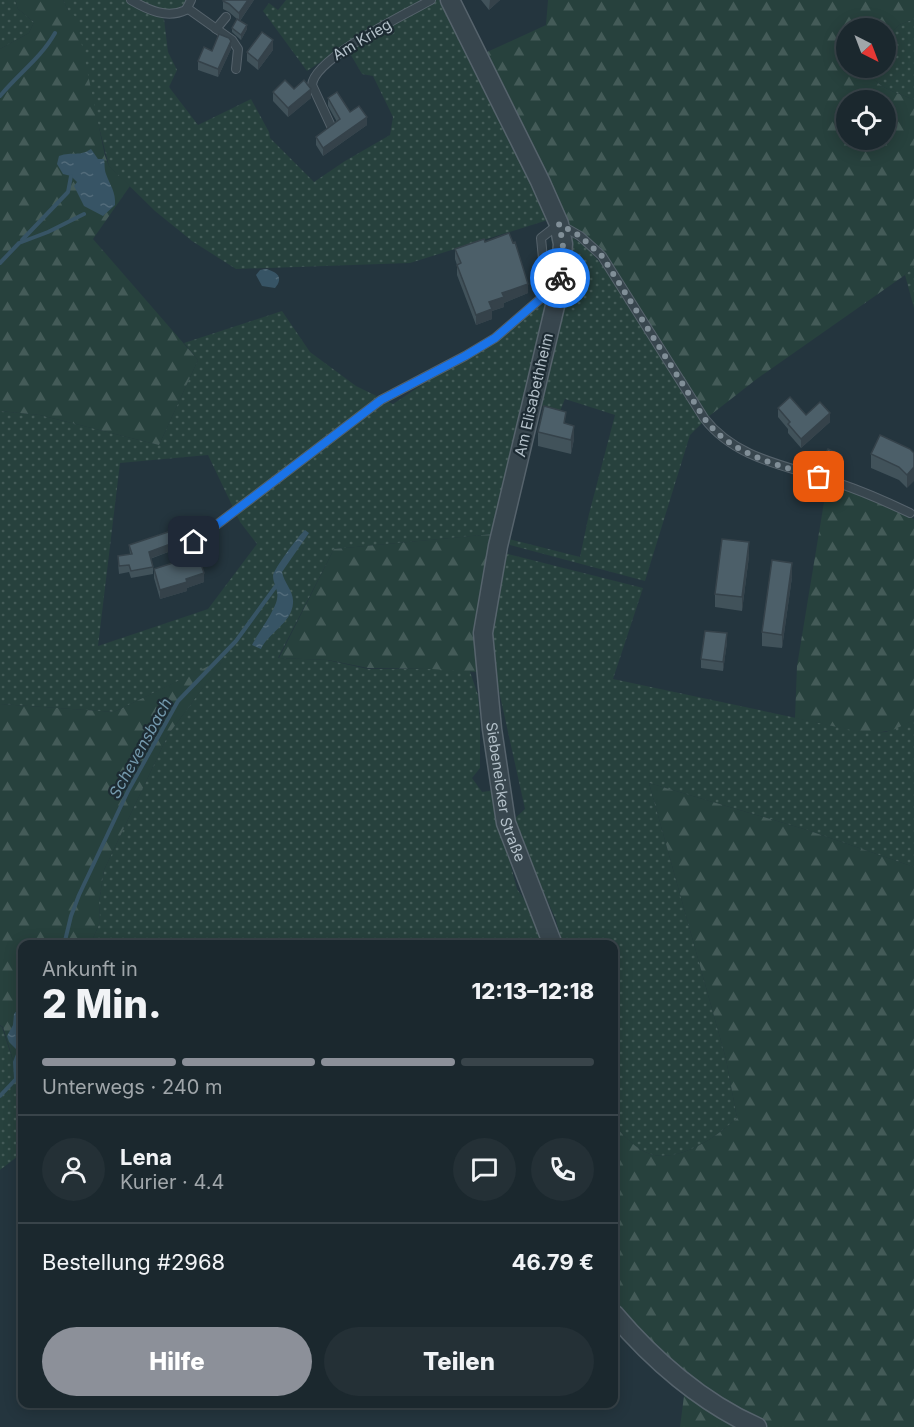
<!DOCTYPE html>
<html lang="de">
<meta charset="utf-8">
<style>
body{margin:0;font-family:Inter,sans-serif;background:#243036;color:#f1f3f6;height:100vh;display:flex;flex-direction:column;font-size:22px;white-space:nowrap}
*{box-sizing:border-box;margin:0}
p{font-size:20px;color:#a0a6aa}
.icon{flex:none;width:33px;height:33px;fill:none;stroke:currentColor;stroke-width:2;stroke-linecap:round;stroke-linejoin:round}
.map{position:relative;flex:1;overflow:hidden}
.details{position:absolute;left:18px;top:940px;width:600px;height:468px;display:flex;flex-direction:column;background:#1b282e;border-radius:12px;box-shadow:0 3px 15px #0003,0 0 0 2px #39444a}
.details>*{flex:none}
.needle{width:39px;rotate:138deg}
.controls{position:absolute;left:836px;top:18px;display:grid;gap:12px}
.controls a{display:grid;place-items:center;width:60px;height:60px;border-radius:50%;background:#1b282e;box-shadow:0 3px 15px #0003,0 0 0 2px #39444a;font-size:30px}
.pin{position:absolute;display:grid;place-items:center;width:51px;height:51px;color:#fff;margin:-26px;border-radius:12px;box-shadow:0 3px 9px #0006}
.courier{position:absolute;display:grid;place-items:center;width:60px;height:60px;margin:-30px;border:4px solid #1a73e8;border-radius:50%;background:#fff;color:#222;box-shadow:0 2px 8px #0007}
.headline em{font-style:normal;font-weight:800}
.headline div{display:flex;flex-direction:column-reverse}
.headline{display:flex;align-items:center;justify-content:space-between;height:102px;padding:0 24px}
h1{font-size:39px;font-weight:800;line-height:45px}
.bar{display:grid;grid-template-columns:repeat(4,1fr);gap:9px 6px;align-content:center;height:72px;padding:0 24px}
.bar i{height:8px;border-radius:4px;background:#39444a}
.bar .current{background:#8c9099}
.bar p{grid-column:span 4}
.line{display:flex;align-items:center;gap:15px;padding:0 24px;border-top:2px solid #39444a}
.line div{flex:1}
.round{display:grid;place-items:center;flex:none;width:63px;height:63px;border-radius:32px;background:#243036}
.cta{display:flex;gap:12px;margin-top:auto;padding:12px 24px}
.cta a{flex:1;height:69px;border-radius:36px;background:#8c9099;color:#fff;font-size:24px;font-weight:800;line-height:69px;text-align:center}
.cta a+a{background:#243036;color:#f1f3f6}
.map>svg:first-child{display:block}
.grass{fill:url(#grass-dots);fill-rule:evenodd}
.forest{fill:url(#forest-firs);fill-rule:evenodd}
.water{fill:url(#water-ripples)}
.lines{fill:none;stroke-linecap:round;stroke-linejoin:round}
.stream{stroke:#375465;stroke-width:4}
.service-casing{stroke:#56636c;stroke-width:10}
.tertiary-casing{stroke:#56636c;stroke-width:21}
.service{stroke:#38464e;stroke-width:8}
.tertiary{stroke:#38464e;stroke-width:18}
.wall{fill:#41525a}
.shaded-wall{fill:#35424a}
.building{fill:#4c5f69;stroke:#35424a;stroke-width:1.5}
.done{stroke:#818f98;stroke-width:6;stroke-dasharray:0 10.8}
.route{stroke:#1a73e8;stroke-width:8}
.labels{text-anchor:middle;stroke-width:4.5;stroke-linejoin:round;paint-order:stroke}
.street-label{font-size:15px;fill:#b3c0c9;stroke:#1d2b33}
.water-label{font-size:16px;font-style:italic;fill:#7398ac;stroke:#1d2b33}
</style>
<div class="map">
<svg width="914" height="1427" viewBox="0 0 914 1427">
<defs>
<pattern id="grass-dots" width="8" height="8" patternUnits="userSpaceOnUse" patternTransform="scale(1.5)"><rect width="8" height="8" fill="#27413d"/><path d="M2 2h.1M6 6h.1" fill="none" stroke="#445b58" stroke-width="1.8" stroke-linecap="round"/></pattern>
<pattern id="forest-firs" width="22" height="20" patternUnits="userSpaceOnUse" patternTransform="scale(1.5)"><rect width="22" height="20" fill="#27413d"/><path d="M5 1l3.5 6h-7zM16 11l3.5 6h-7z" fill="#445b58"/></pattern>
<pattern id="water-ripples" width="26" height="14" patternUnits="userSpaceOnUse" patternTransform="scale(1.5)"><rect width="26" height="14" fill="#375465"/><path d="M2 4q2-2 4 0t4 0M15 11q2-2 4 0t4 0" fill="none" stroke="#526b7a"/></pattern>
</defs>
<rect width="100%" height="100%" fill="#24353e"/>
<g class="grass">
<path d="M0,0H15L18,9L34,22L29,33L0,49Z"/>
<path d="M63,0H126L164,19L168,52L177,70L169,87L198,125L251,99L269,132L270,138L314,182L345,161L390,135L393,117L373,76L362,74L348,50L436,0H441L551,219L410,263L236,269L192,241L155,211L109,166L69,12Z"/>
<path d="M136,0H187C175,19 152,7 136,0Z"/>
<path d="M286,0H425L346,45L307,71L263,11L269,3L278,10Z"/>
<path d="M914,19V100C898,92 872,88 869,68H885V38L899,25Z"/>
<path d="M572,237L588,249L608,272L703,422L690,435L645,581L510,545L509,539L580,557L589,514L615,415L565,399L560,411L538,405L566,297Z"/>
<path d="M914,266V308L905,275Z"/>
<path d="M550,300L493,534L334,549L278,658L327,660L368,669H469L478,695L480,722V768L472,778L482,792L496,790L503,836L517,889L542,924L546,945H90L100,922L99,902L104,870L168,735L224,659L114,712L0,704V411L40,415L159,445L198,360L184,343L282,311L310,352L356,386L393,404ZM208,455L240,522L257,544L208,609L98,646L120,463Z"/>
<path d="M508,554L643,588L613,679L867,733L886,732L914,720V867L807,830L649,783L726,1059L737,1118C717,1137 679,1163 650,1154C637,1150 623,1135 614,1125V945H562L556,920L512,821L525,809L493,664L490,617L502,557Z"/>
<path d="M0,1026L2,1027L17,1073L22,1078V1153L0,1170Z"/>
</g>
<g class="forest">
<path d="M15,0H63L69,12L76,17L105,156L109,166L130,186L93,239L198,360L159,445L40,415L0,411V49L29,33L34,22L18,9Z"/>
<path d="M548,0H914V19L899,25L885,38V28H846V68H869C872,88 898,92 914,100V266L905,275L758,378L708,417L600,247L566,222L487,52L546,25ZM846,100H885V140H846Z"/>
<path d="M827,484L842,488L914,519V720L893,730L876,733H865L795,718L797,666Z"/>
<path d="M493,534L475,622L477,672L431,669L368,668L328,660L279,658L334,549Z"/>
<path d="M225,658L168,735L104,870L99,902L100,922L90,945H22V1078L17,1073L3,1027L0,1025V704L114,712Z"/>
<path d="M649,783L807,830L914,867V1427H680L685,1388L614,1306V1125C623,1135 637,1150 650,1154C679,1163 717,1137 737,1118L726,1059Z"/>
</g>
<g class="water">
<path d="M91,149L98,159H104C105,163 104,169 106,174C110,185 116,192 115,205L103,216L84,206L74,186L77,182L71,176L63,174L57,164L59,156C73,151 79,157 91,149Z"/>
<path d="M266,269C277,272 284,277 275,288L262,286L256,275L260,270Z"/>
<path d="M305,530L309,533L282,572C284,583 294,591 293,603C292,623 268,633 261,649L252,645C258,633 275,611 277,599C279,590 273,584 273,576C273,570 299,535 305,530Z"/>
<path d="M22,1005V1051L19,1052L9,1042L7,1036L13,1025L14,1014Z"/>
</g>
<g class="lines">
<g class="stream">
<path d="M0,96C18,74 41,58 55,33"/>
<path d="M22,240L68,192L71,176"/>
<path d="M0,263L19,243L48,232L84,214"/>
<path d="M64,945L71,916L79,895L128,791L178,701L236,641L276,586"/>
<path d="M0,1096L16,1079L15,1062L19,1052"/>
</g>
<g class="service-casing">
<g id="service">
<path d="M131,0C148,10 167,19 186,10L191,0"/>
<path d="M187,8L232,40L238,49L236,69"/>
<path d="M216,29L226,17"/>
<path d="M331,126L312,85C314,58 406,14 431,0"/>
<path d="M544,269L541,238L559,224L580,236L602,256L704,418C737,461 791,466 838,483C862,491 887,502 910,513"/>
<path d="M194,542L381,400L465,356L495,338L546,294L557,290"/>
</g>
</g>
<g class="tertiary-casing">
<g id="tertiary">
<path id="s1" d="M450,0L540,181L559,224L563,244L559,289L498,546L483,633L492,729L506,823L553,945"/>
<path d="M614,1314C652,1359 702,1403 757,1427"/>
</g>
</g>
<use href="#service" class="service"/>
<use href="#tertiary" class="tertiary"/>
</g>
<g class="wall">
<path d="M254,0L240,21L247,29L241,40L232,32V28L237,19L229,12L223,9V1Z"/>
<path d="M481,0H500L489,10Z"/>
<path d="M231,49L218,77L198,70V61L212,51Z"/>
<path d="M273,50L258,70L247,61V52Z"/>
<path d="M294,89L311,98L288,117L273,101V92Z"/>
<path d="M328,98L350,112L367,125L323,156L316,145V137L337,122L328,106Z"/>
<path d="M485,242L528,293L504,303V307L492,311V319L476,325L457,275V265L455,259V249Z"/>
<path d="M778,408L806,415L830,422L801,448L788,433V429L778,417Z"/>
<path d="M566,424L574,439L571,454L538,446V432Z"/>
<path d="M914,453L907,488L899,480L871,468V454Z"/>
<path d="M823,458L841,460L837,469L823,463Z"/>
<path d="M129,545L184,546L150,559L153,567V574L131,578L129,572L119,574L118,563V556L130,554Z"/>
<path d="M749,556L742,611L715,607V594Z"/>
<path d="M154,569L204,582L187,588V591L160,599L154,578Z"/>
<path d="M792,577L782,648L762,646V632Z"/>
<path d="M727,642L723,671L701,668V659Z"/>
</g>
<g class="shaded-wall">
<path d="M248,0H254L239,22V13Z"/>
<path d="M490,0H500L489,10Z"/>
<path d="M247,25V29L241,40V35Z"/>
<path d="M273,40V50L258,70V61Z"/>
<path d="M231,41V49L218,77V69Z"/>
<path d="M311,89V98L288,117V108Z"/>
<path d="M367,117V125L323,156V148Z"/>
<path d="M528,284V293L504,303V307L492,311V319L476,325V315L489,302L502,293Z"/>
<path d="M830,413V422L801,448V439Z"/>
<path d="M574,426V439L571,454V440Z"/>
<path d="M841,455V460L837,469V464Z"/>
<path d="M914,467V481L907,488V475Z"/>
<path d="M184,539V546L149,559V552Z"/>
<path d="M749,542V556L742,611V597Z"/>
<path d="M792,563V577L782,648V635Z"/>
<path d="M204,573V582L187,588V591L160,599V590L186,579Z"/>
<path d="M727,633V642L723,671V662Z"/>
</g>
<g class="building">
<path d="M223,0H248L239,13L229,4L223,1Z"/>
<path d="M237,19L247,25L241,35L232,28Z"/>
<path d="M262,32L273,40L258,61L247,52Z"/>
<path d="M219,34L229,38L231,41L218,69L198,61L204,47L212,51Z"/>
<path d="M285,80L294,89L304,80L311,89L288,108L273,92Z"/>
<path d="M337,92L350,112L359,106L367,117L323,148L316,137L340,119L328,98Z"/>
<path d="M509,233L513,243L515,242L528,284L502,293L504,297L489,302L492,309L476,315L457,265L461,263L455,249L484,239L485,242Z"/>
<path d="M790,397L806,415L820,402L830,413L801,439L788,424L790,422L778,408Z"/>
<path d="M544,406L566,412L564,423L574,426L571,440L538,432Z"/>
<path d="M880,435L910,449L914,453V467L907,475L899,467L871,454Z"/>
<path d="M828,449L841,455L837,464L823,458Z"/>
<path d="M180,528L184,539L149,552L153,567L131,571L129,565L119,566L118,556L132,554L129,545Z"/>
<path d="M722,539L749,542L742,597L715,594Z"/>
<path d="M198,555L204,573L186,579L187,582L160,590L154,569Z"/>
<path d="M772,560L792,563L782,635L762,632Z"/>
<path d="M705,631L727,633L723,662L701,659Z"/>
</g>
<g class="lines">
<path class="done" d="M560,278L563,244L559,224L580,236L602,256L704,418C731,455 777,465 819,477"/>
<path class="route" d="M194,542L381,400L465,356L495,338L546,294L559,289L560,278"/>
</g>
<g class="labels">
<g class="street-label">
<text transform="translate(362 40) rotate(-31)" y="5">Am Krieg</text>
<text transform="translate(534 395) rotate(-77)" y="5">Am Elisabethheim</text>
<text dy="5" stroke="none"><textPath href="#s1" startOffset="828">Siebeneicker Straße</textPath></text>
</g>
<g class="water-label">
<text transform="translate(140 748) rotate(-61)" y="6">Schevensbach</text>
</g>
</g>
</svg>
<div class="controls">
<a><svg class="needle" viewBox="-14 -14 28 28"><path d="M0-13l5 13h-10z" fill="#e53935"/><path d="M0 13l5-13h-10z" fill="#a0a6aa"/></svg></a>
<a><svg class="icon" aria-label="locate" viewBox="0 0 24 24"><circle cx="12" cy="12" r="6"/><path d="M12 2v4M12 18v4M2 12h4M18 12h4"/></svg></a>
</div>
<div class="pin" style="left:819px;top:477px;background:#ea580c"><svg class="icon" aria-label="bag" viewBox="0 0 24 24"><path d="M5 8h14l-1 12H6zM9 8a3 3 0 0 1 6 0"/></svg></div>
<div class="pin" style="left:194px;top:542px;background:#1f2937"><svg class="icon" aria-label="home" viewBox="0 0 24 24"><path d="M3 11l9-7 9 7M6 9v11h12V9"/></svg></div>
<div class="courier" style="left:560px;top:278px"><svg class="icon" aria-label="bike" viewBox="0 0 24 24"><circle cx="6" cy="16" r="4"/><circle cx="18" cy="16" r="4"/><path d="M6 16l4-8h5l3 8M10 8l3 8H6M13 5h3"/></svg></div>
<section class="details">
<div class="headline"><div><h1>2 Min.</h1><p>Ankunft in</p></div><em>12:13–12:18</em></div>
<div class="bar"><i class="current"></i><i class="current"></i><i class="current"></i><i></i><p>Unterwegs · 240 m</p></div>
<div class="line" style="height:108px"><a class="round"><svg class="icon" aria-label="person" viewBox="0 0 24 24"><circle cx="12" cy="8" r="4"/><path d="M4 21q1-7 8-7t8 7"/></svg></a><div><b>Lena</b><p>Kurier · 4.4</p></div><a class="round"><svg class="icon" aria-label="chat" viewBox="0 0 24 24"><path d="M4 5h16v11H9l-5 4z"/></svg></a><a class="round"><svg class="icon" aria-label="phone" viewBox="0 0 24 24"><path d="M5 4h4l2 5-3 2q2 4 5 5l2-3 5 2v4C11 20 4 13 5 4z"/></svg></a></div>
<div class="line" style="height:78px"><div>Bestellung #2968</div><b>46.79 €</b></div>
<div class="cta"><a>Hilfe</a><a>Teilen</a></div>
</section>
</div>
